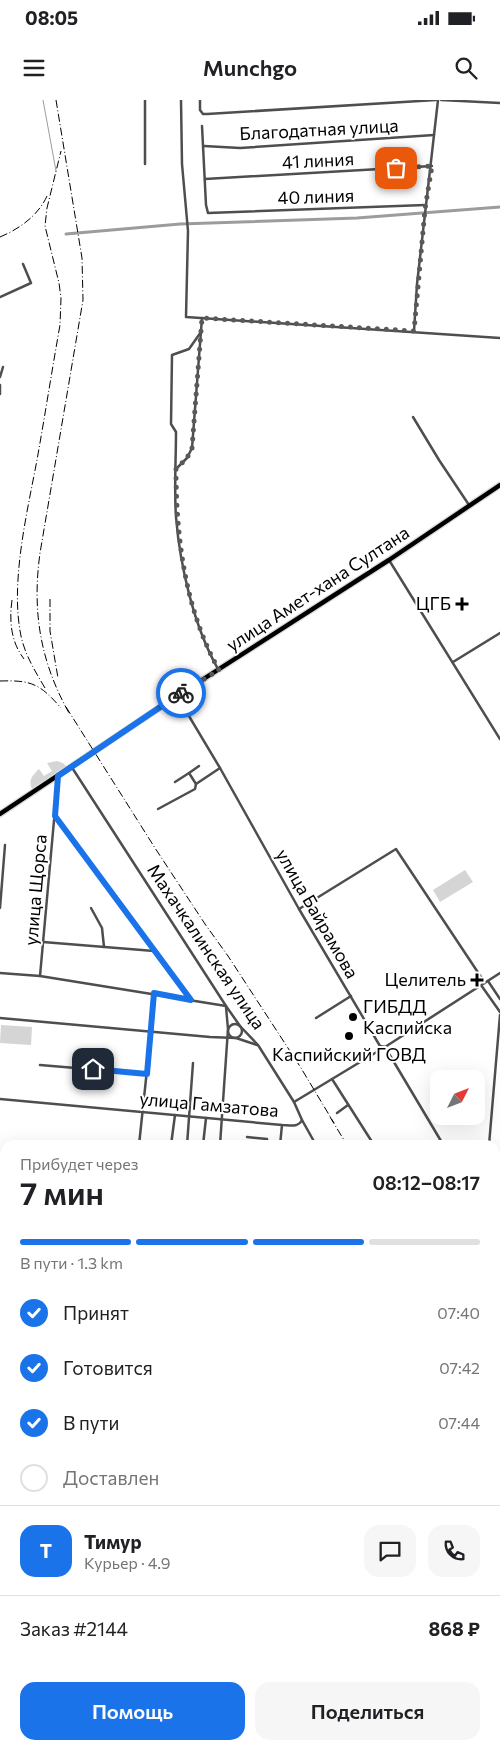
<!DOCTYPE html>
<html lang="ru">
<meta charset="utf-8">
<style>
body{margin:0;font-family:Commissioner,sans-serif;background:#f6f6f6;color:#202124;height:100vh;display:flex;flex-direction:column;font-size:19px;white-space:nowrap}
*{box-sizing:border-box;margin:0}
p{font-size:16px;color:#757577}
.icon{flex:none;width:28px;height:28px;fill:none;stroke:currentColor;stroke-width:2;stroke-linecap:round;stroke-linejoin:round}
.map{position:relative;flex:1;overflow:hidden}
.side{position:absolute;left:0px;top:1040px;width:500px;height:610px;display:flex;flex-direction:column;background:#fff;border-radius:15px 15px 0 0;box-shadow:0 5px 20px #0002}
.side>*{flex:none}
.needle{width:32px;rotate:48deg}
.fabs{position:absolute;left:430px;top:970px;display:grid;gap:10px}
.fabs a{display:grid;place-items:center;width:55px;height:55px;border-radius:10px;background:#fff;box-shadow:0 5px 20px #0002;font-size:25px}
.pin{position:absolute;display:grid;place-items:center;width:42px;height:42px;color:#fff;margin:-21px;border-radius:10px;box-shadow:0 2px 8px #0006}
.courier{position:absolute;display:grid;place-items:center;width:50px;height:50px;margin:-25px;border:4px solid #1a73e8;border-radius:50%;background:#fff;color:#222;box-shadow:0 1px 6px #0007}
.head em{font-style:normal;font-weight:600}
.head div{display:flex;flex-direction:column-reverse}
.head{display:flex;align-items:center;justify-content:space-between;height:85px;padding:0 20px}
h1{font-size:32px;font-weight:600;line-height:38px}
.bar{display:grid;grid-template-columns:repeat(4,1fr);gap:8px 5px;align-content:center;height:60px;padding:0 20px}
.bar i{height:6px;border-radius:4px;background:#e0e0e0}
.bar .selected{background:#1a73e8}
.bar p{grid-column:span 4}
.line{display:flex;align-items:center;gap:12px;padding:0 20px;border-top:1px solid #e0e0e0}
.line div{flex:1}
.round{display:grid;place-items:center;flex:none;width:52px;height:52px;border-radius:15px;background:#f6f6f6}
ol{padding:0 20px;list-style:none}
li{display:flex;align-items:center;gap:15px;height:55px}
li p{margin-inline-start:auto}
li .icon{padding:5px;border-radius:50%;background:#1a73e8;color:#fff;stroke-width:4}
li:last-child{color:#757577}
li i{width:28px;height:28px;border:2px solid #e0e0e0;border-radius:50%}
.button{display:flex;gap:10px;margin-top:auto;padding:10px 20px}
.button a{flex:1;height:58px;border-radius:15px;background:#1a73e8;color:#fff;font-size:20px;font-weight:600;line-height:58px;text-align:center}
.button a+a{background:#f6f6f6;color:#202124}
.status{display:flex;justify-content:space-between;align-items:center;height:35px;padding:0 25px;background:#fff;direction:ltr}
.status svg{height:14px;fill:currentColor}
header{display:flex;justify-content:space-between;align-items:center;height:65px;padding:0 20px;background:#fff;font-size:22px;font-weight:600}
.map>svg:first-child{display:block}
.green{fill:#d5d5d5}
.lines{fill:none;stroke-linecap:round;stroke-linejoin:round}
.stream{stroke:#9c9c9c;stroke-width:1}
.canal{stroke:#9c9c9c;stroke-width:3}
.primary-casing{stroke:#dbdbdb;stroke-width:7}
.minor{stroke:#4e4e4e;stroke-width:2.5}
.primary{stroke:#000;stroke-width:4.5}
.rail{stroke:#000;stroke-width:1;stroke-dasharray:8 2.5 1 2.5;stroke-linecap:butt}
.done{stroke:#595959;stroke-width:5;stroke-dasharray:0 9}
.route{stroke:#1a73e8;stroke-width:6}
.poi-dot{fill:#000;stroke:#fff;stroke-width:2}
.labels{text-anchor:middle;stroke-width:4;stroke-linejoin:round;paint-order:stroke}
.street-label{font-size:18px;fill:#000;stroke:#fff}
.poi-label{font-size:18px;fill:#000;stroke:#fff;text-anchor:end}
</style>
<div class="status"><b>08:05</b><svg viewBox="0 0 49 12"><path d="M0 12V9h3v3zM5 12V6h3v6zM10 12V3h3v9zM15 12V0h3v12zM26 1h20v11H26zM47 4h2v5h-2z"/></svg></div>
<header><svg class="icon" aria-label="menu" viewBox="0 0 24 24"><path d="M4 6h16M4 12h16M4 18h16"/></svg>Munchgo<svg class="icon" aria-label="search" viewBox="0 0 24 24"><circle cx="10" cy="10" r="6"/><path d="M15 15l6 6"/></svg></header>
<div class="map">
<svg width="500" height="1650" viewBox="0 0 500 1650">
<rect width="100%" height="100%" fill="#fff"/>
<g class="green">
<path d="M57,661L63,663L66,666L32,689C28,680 32,676 39,669L44,676L52,671L47,663Z"/>
<path d="M465,770L473,782L440,802L433,790Z"/>
<path d="M1,925L32,927L31,945L0,943Z"/>
</g>
<g class="lines">
<path class="stream" d="M43,0L56,71"/>
<path class="canal" d="M66,134L180,124L357,118L500,107"/>
<g class="primary-casing">
<path id="primary" d="M0,714L177,596L389,460L500,385"/>
</g>
<g class="minor">
<path d="M181,0L182,64L188,131L186,217L500,238"/>
<path d="M200,0V10L203,14H207L436,0"/>
<path d="M441,0L500,3"/>
<path d="M202,26L206,105L208,113L425,105"/>
<path d="M204,46L240,48L434,35"/>
<path d="M145,64V0"/>
<path d="M205,79L432,66"/>
<path d="M0,197L31,183L23,164"/>
<path d="M414,231L417,184L438,0"/>
<path d="M201,232L189,249L172,255L171,324L176,332C176,360 174,389 176,417C180,466 194,527 218,569"/>
<path d="M0,277L3,267"/>
<path d="M0,285V294"/>
<path d="M413,317L439,360L469,405"/>
<path d="M176,369L187,358L192,348L202,218"/>
<path d="M389,460L500,639"/>
<path d="M453,562L500,533"/>
<path d="M177,596L220,668L299,809L377,941L380,946L385,947L441,1041"/>
<path d="M71,666L226,906L240,926L258,945L294,1002L302,1020L316,1045"/>
<path d="M199,666L189,673L196,684L220,668"/>
<path d="M175,682L189,673"/>
<path d="M158,709L195,689L196,684"/>
<path d="M55,716L190,898"/>
<path d="M0,808L5,745"/>
<path d="M91,808L102,828L104,847"/>
<path d="M299,809L396,749L485,883"/>
<path d="M43,842L154,851"/>
<path d="M0,873L40,876L226,906"/>
<path d="M40,876L58,676"/>
<path d="M488,881L500,899"/>
<path d="M481,885L500,912"/>
<path d="M0,918L210,937L236,938L257,945"/>
<path d="M316,918L351,896"/>
<circle cx="235" cy="931" r="7"/>
<path d="M40,965L147,974"/>
<path d="M332,979L374,1045"/>
<path d="M0,999L282,1025C289,1025 298,1028 302,1020"/>
<path d="M294,1002L385,947L500,873"/>
<path d="M337,1013L348,1005"/>
<path d="M247,1037L267,1039V1045"/>
<path d="M139,1045L151,932L154,893"/>
<path d="M171,1045L175,1015"/>
<path d="M187,1045L193,963"/>
<path d="M203,1045L206,1018"/>
<path d="M220,1045L228,929L226,907"/>
<path d="M280,1045L282,1025"/>
<path d="M489,1045L500,915"/>
<path d="M495,1068H500"/>
<path d="M0,1166H5"/>
<path d="M0,1295H5"/>
<path d="M495,1309H500"/>
<path d="M0,1324L5,1252"/>
<path d="M0,1375H5"/>
<path d="M0,1463L5,1464"/>
<path d="M0,1571H5"/>
<path d="M270,1645L317,1648"/>
<path d="M17,1650V1645"/>
<path d="M56,1650L57,1645"/>
<path d="M116,1650V1645"/>
<path d="M161,1650L162,1645"/>
<path d="M191,1650L192,1645"/>
</g>
<use href="#primary" class="primary"/>
<g class="rail">
<path d="M56,0L82,158L83,200L40,453C32,511 40,561 69,613"/>
<path d="M0,137C19,129 38,116 47,96"/>
<path d="M50,499V531L58,578"/>
<path d="M12,500C9,521 11,542 24,559"/>
<path d="M0,581C32,580 40,584 61,608"/>
<path d="M45,588C35,571 25,555 21,536C10,483 27,413 37,360C45,315 52,270 60,225L61,198L59,183L45,126L47,108L61,51"/>
<path d="M66,607L155,748L205,824L228,856L301,968L334,1023"/>
<path d="M330,1017L347,1045"/>
<path d="M495,1514L500,1515"/>
<path d="M495,1592H500"/>
<path d="M389,1650V1645"/>
</g>
</g>
<g class="lines">
<path class="done" d="M181,593L219,570C185,510 176,437 176,369L187,358L192,348L202,218L414,231L425,109L432,66L396,68"/>
<path class="route" d="M93,969L147,974L154,893L191,900L55,716L58,676L181,593"/>
</g>
<g class="poi-dot">
<path d="M459.5 496.5h5v5h5v5h-5v5h-5v-5h-5v-5h5z"/>
<path d="M474.5 872.5h5v5h5v5h-5v5h-5v-5h-5v-5h5z"/>
<circle cx="353" cy="917" r="5"/>
<circle cx="349" cy="936" r="5"/>
</g>
<g class="labels">
<g class="street-label">
<text transform="translate(319 30) rotate(-3)" y="6">Благодатная улица</text>
<text transform="translate(318 61) rotate(-3)" y="6">41 линия</text>
<text transform="translate(316 97) rotate(-2)" y="6">40 линия</text>
<text transform="translate(318 489) rotate(-33)" y="6">улица Амет-хана Султана</text>
<text transform="translate(36 790) rotate(-85)" y="6">улица Щорса</text>
<text transform="translate(317 814) rotate(60)" y="6">улица Байрамова</text>
<text transform="translate(206 847) rotate(56)" y="6">Махачкалинская улица</text>
<text transform="translate(209 1005) rotate(5)" y="6">улица Гамзатова</text>
</g>
<g class="poi-label">
<text x="451" y="510">ЦГБ</text>
<text x="466" y="886">Целитель</text>
<text x="363" y="913" text-anchor="start">ГИБДД<tspan x="363" dy="21">Каспийска</tspan></text>
<text x="349" y="961" text-anchor="middle">Каспийский ГОВД</text>
</g>
</g>
</svg>
<div class="fabs">
<a><svg class="needle" viewBox="-14 -14 28 28"><path d="M0-13l5 13h-10z" fill="#e53935"/><path d="M0 13l5-13h-10z" fill="#757577"/></svg></a>
</div>
<div class="pin" style="left:396px;top:68px;background:#ea580c"><svg class="icon" aria-label="bag" viewBox="0 0 24 24"><path d="M5 8h14l-1 12H6zM9 8a3 3 0 0 1 6 0"/></svg></div>
<div class="pin" style="left:93px;top:969px;background:#1f2937"><svg class="icon" aria-label="home" viewBox="0 0 24 24"><path d="M3 11l9-7 9 7M6 9v11h12V9"/></svg></div>
<div class="courier" style="left:181px;top:593px"><svg class="icon" aria-label="bike" viewBox="0 0 24 24"><circle cx="6" cy="16" r="4"/><circle cx="18" cy="16" r="4"/><path d="M6 16l4-8h5l3 8M10 8l3 8H6M13 5h3"/></svg></div>
<section class="side">
<div class="head"><div><h1>7 мин</h1><p>Прибудет через</p></div><em>08:12–08:17</em></div>
<div class="bar"><i class="selected"></i><i class="selected"></i><i class="selected"></i><i></i><p>В пути · 1.3 km</p></div>
<ol>
<li><svg class="icon" aria-label="check" viewBox="0 0 24 24"><path d="M5 12l5 5 9-10"/></svg>Принят<p>07:40</p></li>
<li><svg class="icon" aria-label="check" viewBox="0 0 24 24"><path d="M5 12l5 5 9-10"/></svg>Готовится<p>07:42</p></li>
<li><svg class="icon" aria-label="check" viewBox="0 0 24 24"><path d="M5 12l5 5 9-10"/></svg>В пути<p>07:44</p></li>
<li><i></i>Доставлен</li>
</ol>
<div class="line" style="height:90px"><b class="round" style="background:#1a73e8;color:#fff">Т</b><div><b>Тимур</b><p>Курьер · 4.9</p></div><a class="round"><svg class="icon" aria-label="chat" viewBox="0 0 24 24"><path d="M4 5h16v11H9l-5 4z"/></svg></a><a class="round"><svg class="icon" aria-label="phone" viewBox="0 0 24 24"><path d="M5 4h4l2 5-3 2q2 4 5 5l2-3 5 2v4C11 20 4 13 5 4z"/></svg></a></div>
<div class="line" style="height:65px"><div>Заказ #2144</div><b>868 ₽</b></div>
<div class="button"><a>Помощь</a><a>Поделиться</a></div>
</section>
</div>
